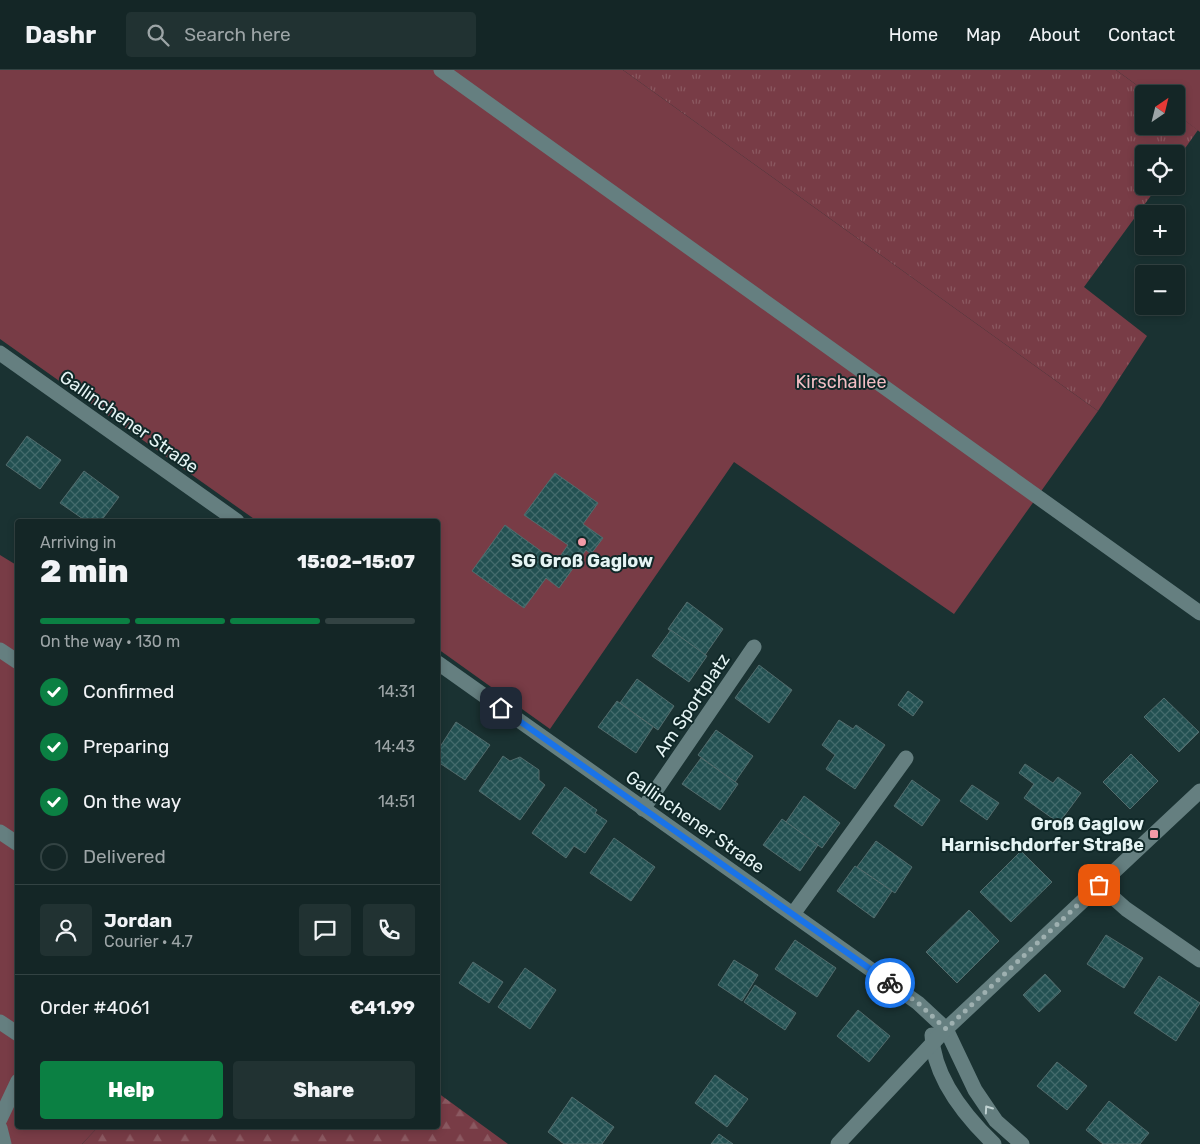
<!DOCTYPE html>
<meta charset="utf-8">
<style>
body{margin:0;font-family:Rubik,sans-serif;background:#213232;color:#f1f3f6;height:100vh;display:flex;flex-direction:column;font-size:19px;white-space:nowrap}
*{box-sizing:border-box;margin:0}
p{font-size:16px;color:#9da5a7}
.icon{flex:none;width:28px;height:28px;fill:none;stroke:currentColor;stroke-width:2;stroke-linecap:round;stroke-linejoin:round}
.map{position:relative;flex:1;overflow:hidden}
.sheet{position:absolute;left:15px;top:449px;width:425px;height:610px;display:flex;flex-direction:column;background:#142626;border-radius:5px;box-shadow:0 2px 8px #0003,0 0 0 1px #334343}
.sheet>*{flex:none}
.needle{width:32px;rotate:35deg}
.fabs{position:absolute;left:1135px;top:15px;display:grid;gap:10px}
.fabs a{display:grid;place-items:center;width:50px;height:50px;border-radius:5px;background:#142626;box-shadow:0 2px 8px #0003,0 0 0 1px #334343;font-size:25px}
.pin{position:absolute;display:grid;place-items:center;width:42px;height:42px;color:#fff;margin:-21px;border-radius:10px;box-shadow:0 2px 8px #0006}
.courier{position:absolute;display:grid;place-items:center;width:50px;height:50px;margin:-25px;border:4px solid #1a73e8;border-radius:50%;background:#fff;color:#222;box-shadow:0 1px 6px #0007}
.head em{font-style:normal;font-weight:800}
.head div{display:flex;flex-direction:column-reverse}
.head{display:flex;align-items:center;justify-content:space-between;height:85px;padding:0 25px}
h1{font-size:32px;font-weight:800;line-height:38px}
.bar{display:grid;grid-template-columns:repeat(4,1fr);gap:8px 5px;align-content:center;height:60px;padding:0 25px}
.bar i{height:6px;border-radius:4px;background:#334343}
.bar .active{background:#0b8043}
.bar p{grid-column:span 4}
.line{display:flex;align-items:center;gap:12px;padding:0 25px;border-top:1px solid #334343}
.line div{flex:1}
.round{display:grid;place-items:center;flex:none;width:52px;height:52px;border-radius:5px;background:#213232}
ol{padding:0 25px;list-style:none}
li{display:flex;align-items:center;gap:15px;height:55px}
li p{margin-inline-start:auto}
li .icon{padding:5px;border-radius:50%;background:#0b8043;color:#fff;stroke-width:4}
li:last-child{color:#9da5a7}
li i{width:28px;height:28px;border:2px solid #334343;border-radius:50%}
.cta{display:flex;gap:10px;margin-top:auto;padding:10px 25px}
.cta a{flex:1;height:58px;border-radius:5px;background:#0b8043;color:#fff;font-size:20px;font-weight:800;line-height:58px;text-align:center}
.cta a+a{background:#213232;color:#f1f3f6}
header{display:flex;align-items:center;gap:30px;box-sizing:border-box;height:70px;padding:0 25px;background:#142626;border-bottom:1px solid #334343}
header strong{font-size:24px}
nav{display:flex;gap:28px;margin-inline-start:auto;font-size:18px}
.search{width:350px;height:45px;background:#213232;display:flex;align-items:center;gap:12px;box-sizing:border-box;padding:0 18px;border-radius:5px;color:#9da5a7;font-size:19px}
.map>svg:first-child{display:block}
.grass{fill:url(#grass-tufts)}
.forest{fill:url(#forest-firs)}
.garden{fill:#783c46}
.building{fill:url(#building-cross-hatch);stroke:#536c6d}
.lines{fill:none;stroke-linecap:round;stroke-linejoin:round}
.minor{stroke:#657f80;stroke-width:15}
.oneway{stroke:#bfd1d1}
.done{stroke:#9eb0b0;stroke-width:5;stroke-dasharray:0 9}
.route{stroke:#1a73e8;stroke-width:6}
.poi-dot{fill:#f39aa7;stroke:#102828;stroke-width:2}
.labels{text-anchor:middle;stroke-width:4;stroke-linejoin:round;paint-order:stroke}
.park-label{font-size:18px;fill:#f2bdc3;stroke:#102828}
.street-label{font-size:18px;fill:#e5f4f4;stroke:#102828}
.poi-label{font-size:18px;font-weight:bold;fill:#e5f4f4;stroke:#102828}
</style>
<header>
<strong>Dashr</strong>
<div class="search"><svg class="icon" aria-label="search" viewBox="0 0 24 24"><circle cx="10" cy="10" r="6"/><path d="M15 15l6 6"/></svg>Search here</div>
<nav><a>Home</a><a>Map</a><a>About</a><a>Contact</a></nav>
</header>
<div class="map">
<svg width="1200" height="1074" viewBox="0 0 1200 1074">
<defs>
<pattern id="grass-tufts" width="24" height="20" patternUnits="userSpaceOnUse" patternTransform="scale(1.25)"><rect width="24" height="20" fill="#783c46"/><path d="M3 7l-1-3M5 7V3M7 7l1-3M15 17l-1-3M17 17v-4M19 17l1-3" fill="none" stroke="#8b5961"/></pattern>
<pattern id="forest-firs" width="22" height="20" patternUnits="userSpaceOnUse" patternTransform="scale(1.25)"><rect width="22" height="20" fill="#783c46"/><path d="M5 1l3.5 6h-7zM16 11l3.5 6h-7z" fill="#8b5961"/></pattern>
<pattern id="building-cross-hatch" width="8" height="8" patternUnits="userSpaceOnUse" patternTransform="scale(1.25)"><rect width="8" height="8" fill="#235152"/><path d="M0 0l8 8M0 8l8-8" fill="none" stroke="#436b6c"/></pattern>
</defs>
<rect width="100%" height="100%" fill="#1a3232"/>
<path class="grass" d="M623,0H1116L1149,24H1144V56H1176V44L1198,60L1176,91V84H1144V116H1158L1084,217L1147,266L1098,341Z"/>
<path class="forest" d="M438,1023L508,1074H82L99,1056H438Z"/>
<g class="garden">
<path d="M0,0H623L1098,341L954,544L734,392L550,659L438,579V451H257L0,269Z"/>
<path d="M1116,0H1200V62L1176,44V24H1149Z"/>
<path d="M0,485L18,496V1056H99L82,1074H0Z"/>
</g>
<g class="building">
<path d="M27,366L61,390L40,419L6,395Z"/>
<path d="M84,401L119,427L101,451H86L60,433Z"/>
<path d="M555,403L598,433L583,454L603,468L591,484L586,480L559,518L546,508L524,538L472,501L505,455L556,492L568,475L524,445Z"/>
<path d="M687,532L723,559L705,585L668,559Z"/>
<path d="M671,560L707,586L689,612L652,586Z"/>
<path d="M759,595L792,620L769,653L735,628Z"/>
<path d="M637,609L674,636L658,660L620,633Z"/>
<path d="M908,621L923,632L913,646L898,635Z"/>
<path d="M1164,628L1199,662L1179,682L1144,647Z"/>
<path d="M617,631L653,657L636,683L598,657Z"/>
<path d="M839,650L853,659L856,655L885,675L855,719L826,699L835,685L822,675Z"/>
<path d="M456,652L490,675L465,710L438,692V680Z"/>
<path d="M716,660L753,686L735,712L698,685Z"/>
<path d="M1131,684L1158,711L1130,739L1103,712Z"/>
<path d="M503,686L510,691L520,687L539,700V710L545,715L520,750L479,721Z"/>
<path d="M701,688L738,714L720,740L682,714Z"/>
<path d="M1025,694L1053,713L1058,707L1081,723L1059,753L1024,728L1034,714L1019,703Z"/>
<path d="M912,710L940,730L922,756L894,736Z"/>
<path d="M972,715L999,733L987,750L960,731Z"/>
<path d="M565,717L597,740L595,743L607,751L585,783L574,776L566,788L532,763Z"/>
<path d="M804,726L840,753L822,778L786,752Z"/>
<path d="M782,749L818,775L800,801L763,775Z"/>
<path d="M614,768L655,797L631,831L590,803Z"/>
<path d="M876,771L912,797L895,823L857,797Z"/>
<path d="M1021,781L1052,812L1011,852L980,822Z"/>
<path d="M855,796L892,821L874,848L837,821Z"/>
<path d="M969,840L999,871L957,913L926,882Z"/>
<path d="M1106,865L1143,888L1124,918L1087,894Z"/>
<path d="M795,870L836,898L817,927L775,899Z"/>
<path d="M734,890L758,905L742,931L718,915Z"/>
<path d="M473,892L503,912L489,933L459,913Z"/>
<path d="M525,898L556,920L530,959L498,937Z"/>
<path d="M1045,904L1061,921L1039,942L1023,925Z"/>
<path d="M1159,906L1200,933L1176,971L1134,943Z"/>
<path d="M755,915L796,943L785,960L744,932Z"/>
<path d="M858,940L890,966L869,992L837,966Z"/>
<path d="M1057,992L1087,1016L1067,1040L1037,1016Z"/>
<path d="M715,1005L748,1029L727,1057L695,1033Z"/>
<path d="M572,1027L614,1057L602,1074H564L548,1062Z"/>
<path d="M1109,1031L1149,1063L1140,1074H1103L1086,1060Z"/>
<path d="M719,1064L733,1074H711Z"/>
</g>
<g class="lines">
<g class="minor">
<path d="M441,0L1200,543"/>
<path d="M0,283L237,451"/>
<path d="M0,580L18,592"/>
<path d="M438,593L918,933L946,959L975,1020L996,1051L1022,1074"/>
<path d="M643,739L754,577"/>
<path d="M0,762L18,774"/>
<path d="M1099,815L1126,839L1200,890"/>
<path d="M793,844L906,688"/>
<path d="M0,952L18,964"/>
<path d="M932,965C933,1007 965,1046 994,1074"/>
<path d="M0,1049L18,1011"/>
<path d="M0,1058L4,1074"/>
<path d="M838,1074L946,959L1200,721"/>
</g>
</g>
<defs><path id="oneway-chevron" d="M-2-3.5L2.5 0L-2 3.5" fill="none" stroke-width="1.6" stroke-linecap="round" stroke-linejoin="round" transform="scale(1.25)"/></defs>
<use class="oneway" href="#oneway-chevron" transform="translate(988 1039) rotate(-125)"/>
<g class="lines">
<path class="done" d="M890,913L918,933L946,959L1099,815"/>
<path class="route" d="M501,638L890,913"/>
</g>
<g class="poi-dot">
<circle cx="582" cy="472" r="5"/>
<rect x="1149" y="759" width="10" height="10" rx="2.5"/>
</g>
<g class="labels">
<g class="park-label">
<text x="841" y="318">Kirschallee</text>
</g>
<g class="street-label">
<text transform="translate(129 352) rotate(35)" y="6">Gallinchener Straße</text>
<text transform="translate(692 635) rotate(-56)" y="6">Am Sportplatz</text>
<text transform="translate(695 752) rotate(35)" y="6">Gallinchener Straße</text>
</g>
<g class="poi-label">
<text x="582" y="497">SG Groß Gaglow</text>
<text x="1144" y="760" text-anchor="end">Groß Gaglow<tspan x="1144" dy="21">Harnischdorfer Straße</tspan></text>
</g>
</g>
</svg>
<div class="fabs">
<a><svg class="needle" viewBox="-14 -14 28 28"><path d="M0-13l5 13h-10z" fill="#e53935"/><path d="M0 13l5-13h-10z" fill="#9da5a7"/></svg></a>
<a><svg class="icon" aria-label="locate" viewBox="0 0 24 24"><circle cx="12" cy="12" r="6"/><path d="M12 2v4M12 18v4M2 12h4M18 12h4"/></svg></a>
<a>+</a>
<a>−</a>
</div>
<div class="pin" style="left:1099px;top:815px;background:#ea580c"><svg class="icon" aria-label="bag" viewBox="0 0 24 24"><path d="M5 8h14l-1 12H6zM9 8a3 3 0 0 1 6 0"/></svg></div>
<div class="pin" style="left:501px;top:638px;background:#1f2937"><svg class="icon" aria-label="home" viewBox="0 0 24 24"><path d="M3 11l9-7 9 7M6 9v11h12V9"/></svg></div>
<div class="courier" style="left:890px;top:913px"><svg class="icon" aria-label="bike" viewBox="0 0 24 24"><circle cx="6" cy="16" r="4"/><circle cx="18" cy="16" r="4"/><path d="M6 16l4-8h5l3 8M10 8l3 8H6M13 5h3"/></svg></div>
<section class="sheet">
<div class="head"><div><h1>2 min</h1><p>Arriving in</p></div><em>15:02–15:07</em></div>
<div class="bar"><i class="active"></i><i class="active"></i><i class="active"></i><i></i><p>On the way · 130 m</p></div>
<ol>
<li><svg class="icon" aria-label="check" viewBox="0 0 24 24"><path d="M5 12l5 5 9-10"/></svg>Confirmed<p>14:31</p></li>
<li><svg class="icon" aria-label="check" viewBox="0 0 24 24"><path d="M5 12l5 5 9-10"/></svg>Preparing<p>14:43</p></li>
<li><svg class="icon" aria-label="check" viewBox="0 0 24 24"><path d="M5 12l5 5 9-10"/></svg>On the way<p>14:51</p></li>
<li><i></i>Delivered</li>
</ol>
<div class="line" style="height:90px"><a class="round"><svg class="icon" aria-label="person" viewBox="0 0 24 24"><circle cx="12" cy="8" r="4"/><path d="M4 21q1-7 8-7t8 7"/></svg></a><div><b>Jordan</b><p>Courier · 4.7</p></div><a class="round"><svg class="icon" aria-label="chat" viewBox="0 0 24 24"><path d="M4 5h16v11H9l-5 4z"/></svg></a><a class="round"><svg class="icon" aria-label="phone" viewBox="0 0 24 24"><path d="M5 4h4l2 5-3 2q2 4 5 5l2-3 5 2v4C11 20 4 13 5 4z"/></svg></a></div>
<div class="line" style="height:65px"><div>Order #4061</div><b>€41.99</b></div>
<div class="cta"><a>Help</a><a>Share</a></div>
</section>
</div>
